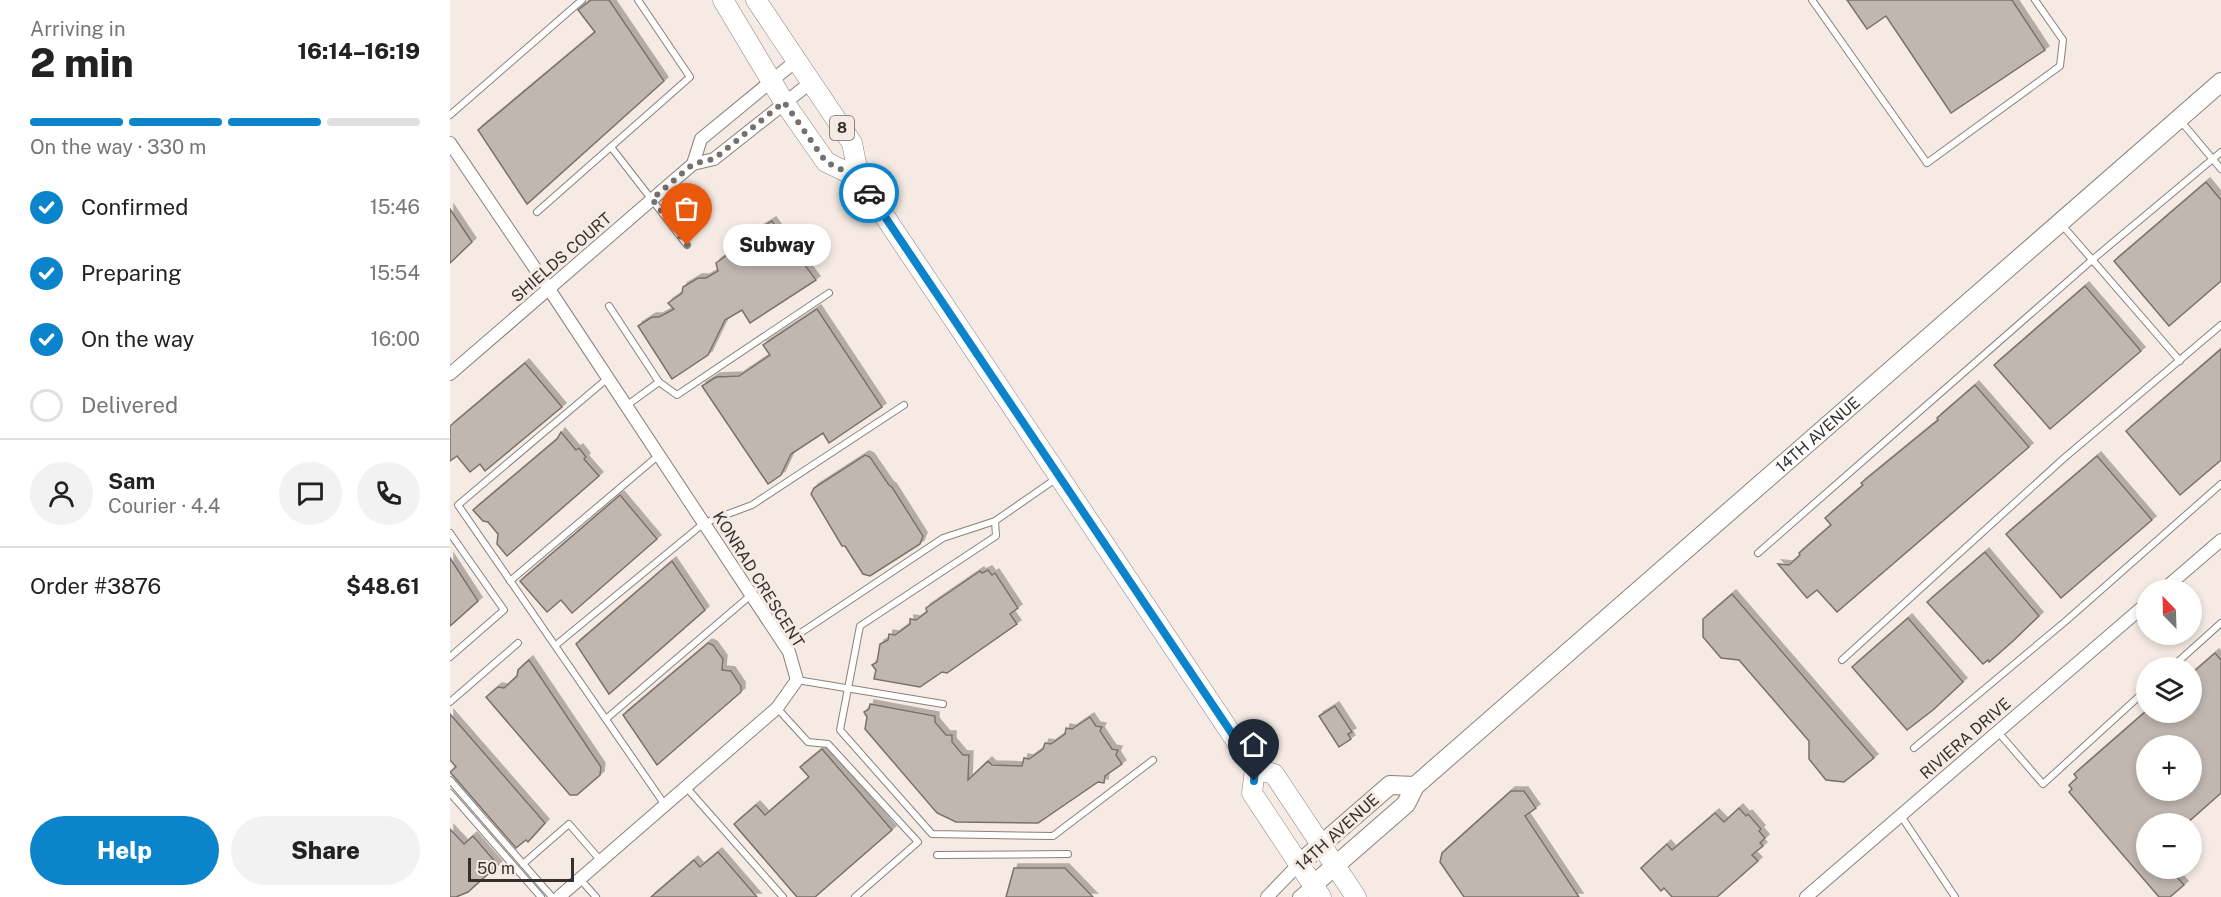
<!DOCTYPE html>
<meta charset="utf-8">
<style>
body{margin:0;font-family:"Public Sans",sans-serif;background:#f2f2f2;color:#222;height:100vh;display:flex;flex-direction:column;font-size:22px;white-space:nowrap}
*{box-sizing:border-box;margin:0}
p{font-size:20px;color:#767676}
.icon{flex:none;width:33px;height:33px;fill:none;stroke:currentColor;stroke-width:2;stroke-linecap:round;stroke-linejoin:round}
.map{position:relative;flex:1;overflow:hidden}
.side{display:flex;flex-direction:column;background:#fff;width:450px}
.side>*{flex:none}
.needle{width:39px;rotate:337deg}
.buttons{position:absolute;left:1686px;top:579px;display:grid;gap:12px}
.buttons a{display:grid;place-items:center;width:66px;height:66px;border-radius:50%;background:#fff;box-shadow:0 3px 9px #0003;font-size:30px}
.scale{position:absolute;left:18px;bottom:15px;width:106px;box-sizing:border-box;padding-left:6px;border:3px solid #33302d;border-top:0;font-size:16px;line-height:21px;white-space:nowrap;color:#33302d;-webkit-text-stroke:4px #f5ebe4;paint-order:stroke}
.pin{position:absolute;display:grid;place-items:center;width:51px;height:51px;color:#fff;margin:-62px -26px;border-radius:50% 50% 50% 0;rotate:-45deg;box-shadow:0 0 6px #0007}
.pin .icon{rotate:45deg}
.courier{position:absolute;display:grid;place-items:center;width:60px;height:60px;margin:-30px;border:4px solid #0b84cc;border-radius:50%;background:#fff;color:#222;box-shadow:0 2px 8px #0007}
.bubble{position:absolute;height:42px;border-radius:21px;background:#fff;box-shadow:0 3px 9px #0003;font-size:20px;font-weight:800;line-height:42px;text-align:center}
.overview em{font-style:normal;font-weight:800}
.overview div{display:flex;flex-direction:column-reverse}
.overview{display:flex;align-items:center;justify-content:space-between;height:102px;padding:0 30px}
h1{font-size:39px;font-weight:800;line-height:45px}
.bar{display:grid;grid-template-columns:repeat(4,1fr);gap:9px 6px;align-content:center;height:72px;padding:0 30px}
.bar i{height:8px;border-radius:4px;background:#e0e0e0}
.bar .active{background:#0b84cc}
.bar p{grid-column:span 4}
.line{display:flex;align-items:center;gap:15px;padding:0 30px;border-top:2px solid #e0e0e0}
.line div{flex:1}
.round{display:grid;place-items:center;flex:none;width:63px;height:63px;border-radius:32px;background:#f2f2f2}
ol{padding:0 30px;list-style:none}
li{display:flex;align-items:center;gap:18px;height:66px}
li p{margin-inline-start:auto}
li .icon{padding:6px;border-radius:50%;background:#0b84cc;color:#fff;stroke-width:4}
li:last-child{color:#767676}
li i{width:33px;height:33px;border:3px solid #e0e0e0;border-radius:50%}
.action{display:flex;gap:12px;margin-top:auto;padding:12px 30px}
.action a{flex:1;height:69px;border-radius:36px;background:#0b84cc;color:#fff;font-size:24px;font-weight:800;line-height:69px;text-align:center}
.action a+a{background:#f2f2f2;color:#222}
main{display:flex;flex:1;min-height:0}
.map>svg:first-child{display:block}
.building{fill:#c1b7b1;stroke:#7a716b;stroke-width:1.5;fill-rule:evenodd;filter:url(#shadow)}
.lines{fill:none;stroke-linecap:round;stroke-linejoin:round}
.lane-casing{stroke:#8a817b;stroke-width:8}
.street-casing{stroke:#8a817b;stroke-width:14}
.secondary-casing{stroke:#8a817b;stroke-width:20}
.primary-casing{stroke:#8a817b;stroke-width:21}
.lane{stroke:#fff;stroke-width:6}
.street{stroke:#fff;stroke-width:12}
.secondary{stroke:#fff;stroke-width:18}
.primary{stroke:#fff;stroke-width:20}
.done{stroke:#77716d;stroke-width:6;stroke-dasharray:0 10.8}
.route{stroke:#0b84cc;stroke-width:8}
.labels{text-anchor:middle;stroke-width:6;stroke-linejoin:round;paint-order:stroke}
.shield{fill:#f5ebe4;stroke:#6d6864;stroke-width:1.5}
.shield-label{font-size:15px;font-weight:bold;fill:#33302d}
.street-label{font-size:16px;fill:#33302d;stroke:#f5ebe4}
</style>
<main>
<section class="side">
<div class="overview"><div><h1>2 min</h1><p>Arriving in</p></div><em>16:14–16:19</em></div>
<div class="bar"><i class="active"></i><i class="active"></i><i class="active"></i><i></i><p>On the way · 330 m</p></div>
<ol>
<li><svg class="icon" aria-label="check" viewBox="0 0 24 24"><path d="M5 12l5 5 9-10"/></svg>Confirmed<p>15:46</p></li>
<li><svg class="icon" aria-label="check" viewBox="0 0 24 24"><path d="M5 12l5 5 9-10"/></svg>Preparing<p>15:54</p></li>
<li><svg class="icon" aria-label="check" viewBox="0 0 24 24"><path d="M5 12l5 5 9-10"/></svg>On the way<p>16:00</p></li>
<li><i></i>Delivered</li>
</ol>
<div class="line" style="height:108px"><a class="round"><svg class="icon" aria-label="person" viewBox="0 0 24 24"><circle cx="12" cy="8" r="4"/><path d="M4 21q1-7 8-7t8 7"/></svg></a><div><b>Sam</b><p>Courier · 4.4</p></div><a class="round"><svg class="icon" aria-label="chat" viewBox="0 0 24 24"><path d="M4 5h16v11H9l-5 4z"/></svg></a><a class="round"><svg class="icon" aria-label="phone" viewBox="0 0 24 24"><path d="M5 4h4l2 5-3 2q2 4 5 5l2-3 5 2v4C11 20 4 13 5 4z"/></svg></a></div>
<div class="line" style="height:78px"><div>Order #3876</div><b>$48.61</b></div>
<div class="action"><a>Help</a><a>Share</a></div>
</section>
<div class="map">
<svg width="1771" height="897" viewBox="0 0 1771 897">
<defs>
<filter id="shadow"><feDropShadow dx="4" dy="-4" stdDeviation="0" flood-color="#0004"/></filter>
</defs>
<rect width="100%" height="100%" fill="#f5ebe4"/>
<g class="building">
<path d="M141,0H159L214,81L77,204L28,130L145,32L128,10Z"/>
<path d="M1397,0H1562L1595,50L1501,113L1436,16L1417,29Z"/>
<path d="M1756,182L1771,200V281L1719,326L1664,261Z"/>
<path d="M0,209L22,242L0,263Z"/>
<path d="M322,221L366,280L300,323L292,310L275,320L258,355L222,379L188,326L202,317H209L224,309L218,303L232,293L233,287L248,278H256L268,271L266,263L281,252L282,245Z"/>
<path d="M1635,286L1691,351L1600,429L1544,365Z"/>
<path d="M367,309L432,407L379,443L373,433L341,454L331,475L318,484L252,386L266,377L289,376L320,355L313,345Z"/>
<path d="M1771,349V460L1730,495L1676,431Z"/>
<path d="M75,363L112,407L35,471L30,464L20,472L7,456L0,461V426Z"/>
<path d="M1525,385L1579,447L1387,612L1367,590L1357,598L1328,564L1339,565L1350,555L1349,553L1381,525L1375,518L1413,485L1411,483L1488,420L1487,418Z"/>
<path d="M111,432L126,450L129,448L136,457L134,459L149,476L57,556L47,544L48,534L38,522L33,521L23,510L107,439Z"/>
<path d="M415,455L420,457L439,485L442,487L473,536L470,544L420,576L413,574L395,546H392L361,494L364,488Z"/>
<path d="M1647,456L1702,520L1611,598L1556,534Z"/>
<path d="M170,495L207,539L122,613L111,600L97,612L70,581Z"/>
<path d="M1535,552L1589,616L1562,642L1539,662L1538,660L1533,664L1477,602Z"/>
<path d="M0,558L28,601L0,626Z"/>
<path d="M222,561L255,610L159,694L126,644Z"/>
<path d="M538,570L542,575L545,573L568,608L560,614L567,624L497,673L492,672L470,687L424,679L426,670L422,665L427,662L430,644L438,640L439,634L445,635L460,624V619L466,620L477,612L476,608L530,571L532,573Z"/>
<path d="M1282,594L1424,758L1394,782L1376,780L1359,759V741L1289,660L1271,658L1253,637V619Z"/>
<path d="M1458,618L1513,682L1483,710L1457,730L1402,667Z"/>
<path d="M258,643L263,645L273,659L272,670L281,671L291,686V692L207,765L173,715Z"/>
<path d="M1765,653L1771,660V793L1736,824H1696V868H1719L1734,885L1720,897H1709L1619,792L1622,789L1619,785L1627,778L1624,774L1695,712H1742V673ZM1696,746H1742V790H1696Z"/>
<path d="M79,660L151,767L150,775L127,795H120L36,697L48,687L54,688L67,676L68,670Z"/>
<path d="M420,704L485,716V722L496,735H502V742L513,755H519L518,780L538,761L542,765L572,766L574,758L579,759L593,749L595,743L601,744L615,734L616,728L622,729L640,717L646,726L652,727L650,731L662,749L668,750L666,755L672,764L655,776L654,783L648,782L588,823L506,822L487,813L415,729L417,717L414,712L419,709Z"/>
<path d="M885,706L902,732L898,734L901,739L889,747L869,716Z"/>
<path d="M0,714L95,823L78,842L76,840L66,848L0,772L6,767L0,760Z"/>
<path d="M372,749L442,830L365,897H347L284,824L306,805L315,815L359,777L350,767Z"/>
<path d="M1061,791H1074L1086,808L1075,816L1129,897H1014L990,862L992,853Z"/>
<path d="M1289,808L1296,816L1298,814L1311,829L1309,831L1315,838L1310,843L1313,846L1302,855L1308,861L1267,897H1222L1214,888L1211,891L1191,868L1217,844L1222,850L1265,813L1274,822Z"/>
<path d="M0,829L14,844L23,836L48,865L18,892L6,897H0Z"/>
<path d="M268,852L307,897H201L244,860L250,867Z"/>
<path d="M564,868H615L643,897H556Z"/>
</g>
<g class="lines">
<g class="lane-casing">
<g id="lane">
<path d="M1362,0L1477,163L1610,66L1613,40L1585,0"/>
<path d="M0,115L132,0"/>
<path d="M1729,119L1771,169"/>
<path d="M161,147L237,245"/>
<path d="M87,212L240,77L188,0"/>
<path d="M1612,225L1730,361"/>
<path d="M159,306L209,382L227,395L379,293"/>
<path d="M158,378L8,505L215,805"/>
<path d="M176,406L209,382"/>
<path d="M607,478L545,521L546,536L410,626L390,730L482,834L603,836L703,760"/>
<path d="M0,533L54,610L0,657"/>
<path d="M1308,553L1642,260L1771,152"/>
<path d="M60,581L209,455"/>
<path d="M334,644L493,538L545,521"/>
<path d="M106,645L254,523L302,505L454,405"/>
<path d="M1392,660L1613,459L1771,325"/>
<path d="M1721,668L1771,623"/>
<path d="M347,680L493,704"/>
<path d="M0,702L68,643"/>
<path d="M327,708L358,742L378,744L468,842L405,897"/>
<path d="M156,719L301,595"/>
<path d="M1548,732L1593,784L1696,690"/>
<path d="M1464,748L1617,620L1771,484"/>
<path d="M0,780L102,897"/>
<path d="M236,787L333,897"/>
<path d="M0,793L91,897"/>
<path d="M1451,816L1505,897"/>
<path d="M487,855L618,854"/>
<path d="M73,864L119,824L151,861"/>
<path d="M130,879L146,897"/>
</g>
</g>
<g class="street-casing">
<g id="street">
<path d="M0,143L99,289L339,652L347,680L327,708L109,897"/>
<path d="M243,164L251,139L347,60"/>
<path d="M0,374L243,164L264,159L360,83"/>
<path d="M1713,590L1771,540"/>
<path d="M817,897L849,864"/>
<path d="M849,897L863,885"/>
<path d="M1356,897L1696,604"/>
</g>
</g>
<g class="secondary-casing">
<g id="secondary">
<path d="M849,864L940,785L965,786"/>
<path id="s1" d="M863,885L956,804L965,786L1771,82"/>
</g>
</g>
<g class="primary-casing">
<g id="primary">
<path d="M273,0L334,102L376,162L409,178"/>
<path d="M306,0L402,143L409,178L805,769L824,774L906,897"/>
<path d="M805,769L802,793L871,897"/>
</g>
</g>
<use href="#lane" class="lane"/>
<use href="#street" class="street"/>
<use href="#secondary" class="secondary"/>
<use href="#primary" class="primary"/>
</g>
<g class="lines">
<path class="done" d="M237,245L202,199L243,164L264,159L334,102L376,162L409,178L419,193"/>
<path class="route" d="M419,193L797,756L805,769L804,781"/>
</g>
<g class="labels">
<rect class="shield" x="380" y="116" width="24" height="24" rx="4.5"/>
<g class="shield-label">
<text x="392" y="133">8</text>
</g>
<g class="street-label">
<text transform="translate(111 257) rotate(-41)" y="6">SHIELDS COURT</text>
<text dy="6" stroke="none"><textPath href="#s1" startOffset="678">14TH AVENUE</textPath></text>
<text transform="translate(309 579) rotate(58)" y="6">KONRAD CRESCENT</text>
<text transform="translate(1515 738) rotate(-41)" y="6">RIVIERA DRIVE</text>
<text transform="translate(887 832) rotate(-42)" y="6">14TH AVENUE</text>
</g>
</g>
</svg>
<div class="buttons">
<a><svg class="needle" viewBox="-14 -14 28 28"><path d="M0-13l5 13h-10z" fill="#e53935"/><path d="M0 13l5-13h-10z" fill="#767676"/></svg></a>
<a><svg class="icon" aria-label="layers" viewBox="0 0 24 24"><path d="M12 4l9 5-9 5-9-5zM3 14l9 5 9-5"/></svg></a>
<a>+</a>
<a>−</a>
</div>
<div class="scale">50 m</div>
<div class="pin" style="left:237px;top:245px;background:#ea580c"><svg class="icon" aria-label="bag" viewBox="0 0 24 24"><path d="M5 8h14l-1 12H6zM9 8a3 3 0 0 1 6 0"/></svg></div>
<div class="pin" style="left:804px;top:781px;background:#1f2937"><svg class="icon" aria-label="home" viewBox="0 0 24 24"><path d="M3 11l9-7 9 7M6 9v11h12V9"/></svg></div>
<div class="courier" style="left:419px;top:193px"><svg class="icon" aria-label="car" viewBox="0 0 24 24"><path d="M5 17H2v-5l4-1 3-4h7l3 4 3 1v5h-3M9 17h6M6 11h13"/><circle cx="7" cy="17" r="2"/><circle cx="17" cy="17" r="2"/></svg></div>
<div class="bubble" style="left:273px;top:224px;width:108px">Subway</div>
</div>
</main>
